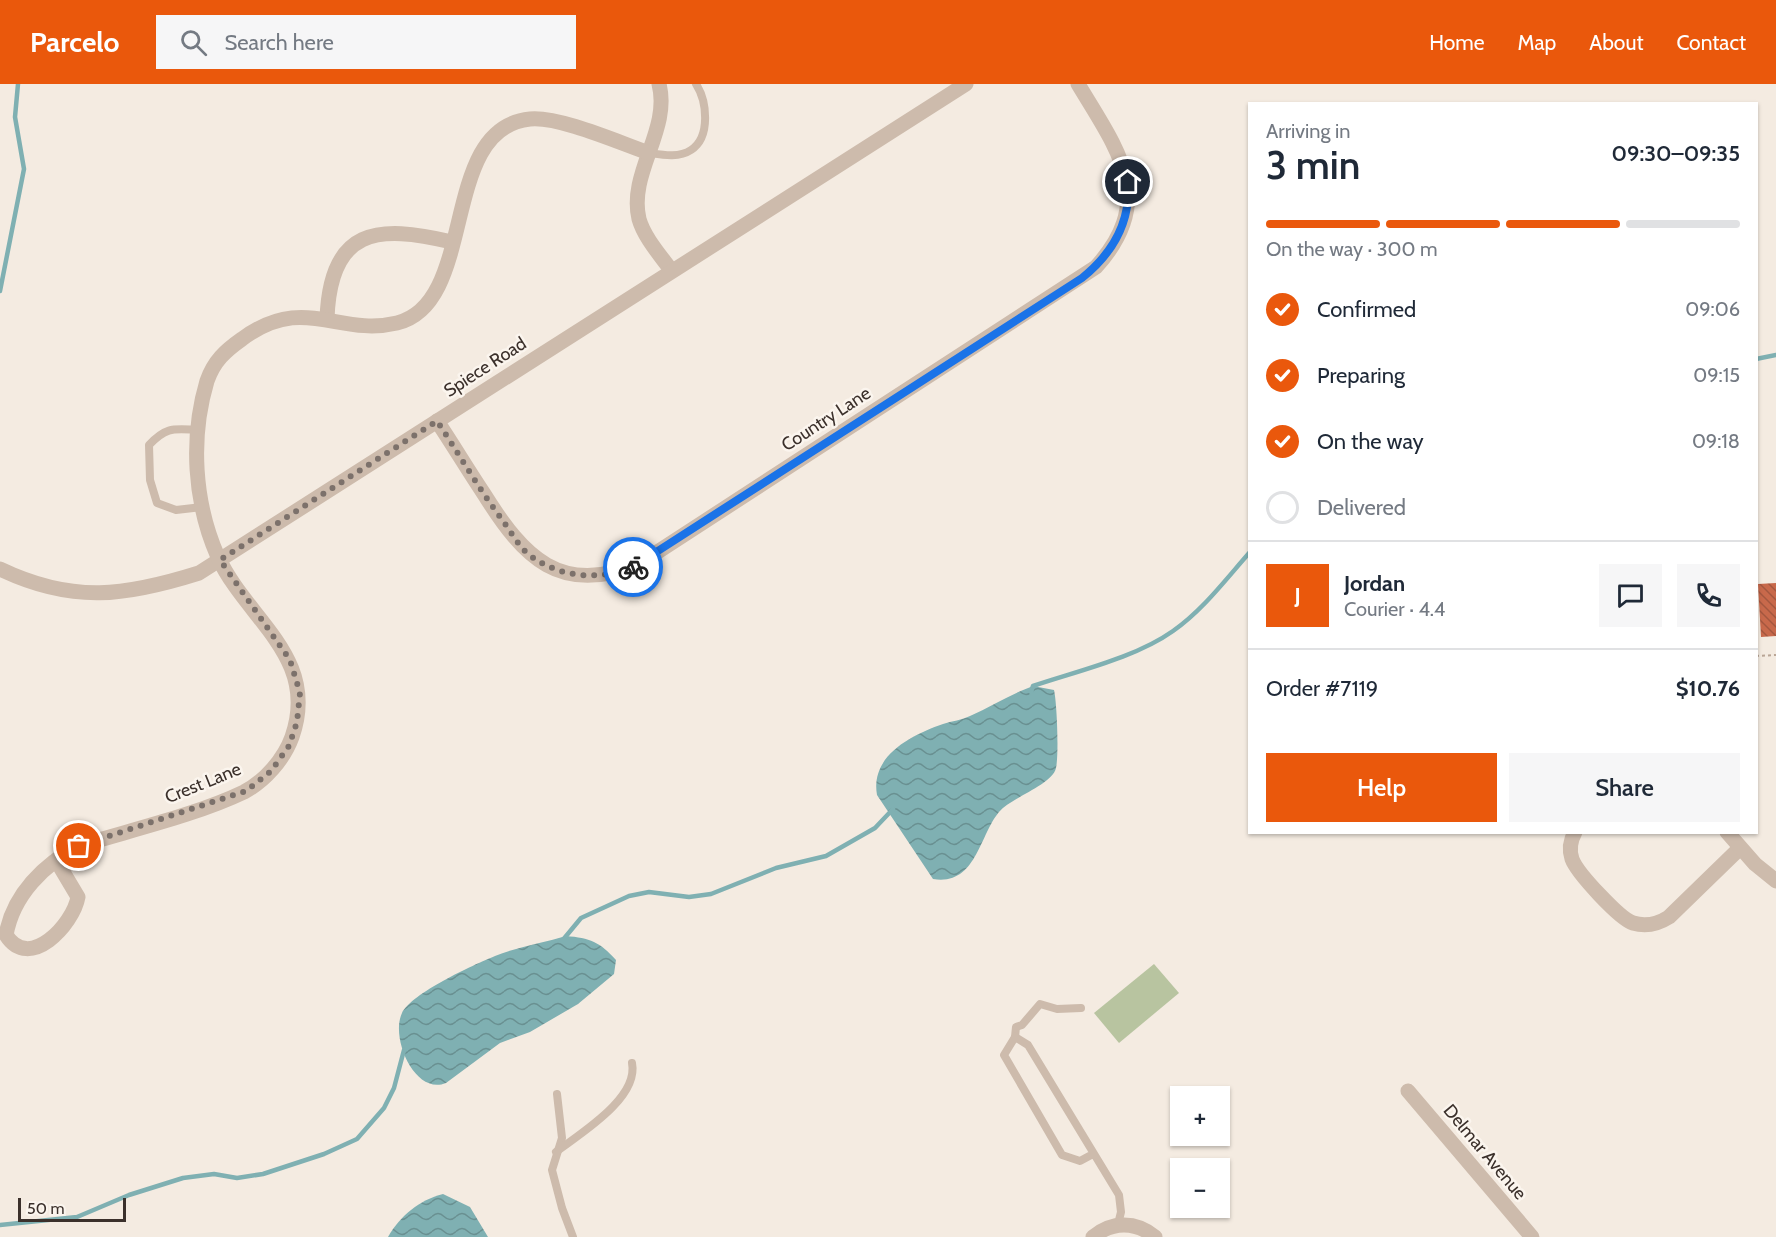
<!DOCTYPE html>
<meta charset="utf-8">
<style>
body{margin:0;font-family:Cabin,sans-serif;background:#f6f6f7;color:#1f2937;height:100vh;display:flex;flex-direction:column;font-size:22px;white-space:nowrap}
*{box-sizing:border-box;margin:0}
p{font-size:20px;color:#747a83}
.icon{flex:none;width:33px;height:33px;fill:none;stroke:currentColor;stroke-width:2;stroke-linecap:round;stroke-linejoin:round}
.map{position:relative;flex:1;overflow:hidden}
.panel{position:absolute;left:1248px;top:18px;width:510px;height:732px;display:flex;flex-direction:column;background:#fff;border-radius:0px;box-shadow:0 2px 4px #0004}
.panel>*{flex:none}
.tools{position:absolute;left:1170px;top:1002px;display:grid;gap:12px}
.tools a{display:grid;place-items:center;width:60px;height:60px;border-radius:0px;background:#fff;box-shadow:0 2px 4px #0004;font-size:30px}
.scale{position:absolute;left:18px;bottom:15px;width:108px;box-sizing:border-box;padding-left:6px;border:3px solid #3b302b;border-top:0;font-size:16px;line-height:21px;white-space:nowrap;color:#3b302b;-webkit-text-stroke:4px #fbf5ee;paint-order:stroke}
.pin{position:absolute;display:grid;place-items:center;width:51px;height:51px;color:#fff;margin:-26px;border:3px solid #fff;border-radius:50%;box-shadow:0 2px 6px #0007}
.courier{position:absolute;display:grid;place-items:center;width:60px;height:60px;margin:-30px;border:4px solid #1a73e8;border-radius:50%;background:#fff;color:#222;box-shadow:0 2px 8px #0007}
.overview em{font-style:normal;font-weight:600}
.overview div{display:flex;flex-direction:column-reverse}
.overview{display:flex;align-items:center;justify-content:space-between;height:102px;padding:0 18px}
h1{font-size:39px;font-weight:600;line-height:45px}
.bar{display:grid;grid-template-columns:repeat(4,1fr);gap:9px 6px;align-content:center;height:72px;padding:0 18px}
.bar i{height:8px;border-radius:4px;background:#e0e1e3}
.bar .current{background:#ea580c}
.bar p{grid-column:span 4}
.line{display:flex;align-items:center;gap:15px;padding:0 18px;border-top:2px solid #e0e1e3}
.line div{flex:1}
.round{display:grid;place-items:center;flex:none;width:63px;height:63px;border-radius:0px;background:#f6f6f7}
ol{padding:0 18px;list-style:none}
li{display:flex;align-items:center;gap:18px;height:66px}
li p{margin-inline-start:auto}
li .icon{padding:6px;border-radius:50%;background:#ea580c;color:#fff;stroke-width:4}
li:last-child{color:#747a83}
li i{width:33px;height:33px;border:3px solid #e0e1e3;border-radius:50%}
.action{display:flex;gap:12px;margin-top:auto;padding:12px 18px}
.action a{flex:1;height:69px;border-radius:0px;background:#ea580c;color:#fff;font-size:24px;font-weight:600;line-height:69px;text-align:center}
.action a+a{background:#f6f6f7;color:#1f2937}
header{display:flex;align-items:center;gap:36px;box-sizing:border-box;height:84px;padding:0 30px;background:#ea580c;color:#fff}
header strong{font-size:28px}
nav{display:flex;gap:33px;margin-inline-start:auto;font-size:21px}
.search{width:420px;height:54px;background:#f6f6f7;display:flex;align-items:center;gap:15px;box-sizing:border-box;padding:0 21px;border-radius:0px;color:#747a83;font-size:22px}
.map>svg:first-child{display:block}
.green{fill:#b8c4a0}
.water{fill:url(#water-waves)}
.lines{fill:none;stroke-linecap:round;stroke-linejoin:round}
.stream{stroke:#7fb0b2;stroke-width:4.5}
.building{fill:url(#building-back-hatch)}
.path{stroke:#b9a596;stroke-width:2;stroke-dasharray:3 3;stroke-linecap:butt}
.service{stroke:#cdbbac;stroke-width:8}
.minor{stroke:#cdbbac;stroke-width:15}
.done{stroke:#7c716b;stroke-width:6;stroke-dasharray:0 10.8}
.route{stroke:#1a73e8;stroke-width:8}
.labels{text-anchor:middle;stroke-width:5;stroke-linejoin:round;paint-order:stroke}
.street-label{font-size:18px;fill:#3b302b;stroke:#fbf5ee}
</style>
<header>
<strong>Parcelo</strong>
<div class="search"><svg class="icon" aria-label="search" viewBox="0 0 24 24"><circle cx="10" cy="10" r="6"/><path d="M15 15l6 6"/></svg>Search here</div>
<nav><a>Home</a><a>Map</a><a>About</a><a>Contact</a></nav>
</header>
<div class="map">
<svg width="1776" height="1153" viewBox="0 0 1776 1153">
<defs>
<pattern id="water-waves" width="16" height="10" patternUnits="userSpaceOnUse" patternTransform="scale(1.5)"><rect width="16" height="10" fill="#7fb0b2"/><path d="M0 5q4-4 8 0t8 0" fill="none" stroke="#699091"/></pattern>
<pattern id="building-back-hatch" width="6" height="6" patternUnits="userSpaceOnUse" patternTransform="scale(1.5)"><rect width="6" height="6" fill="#c8694b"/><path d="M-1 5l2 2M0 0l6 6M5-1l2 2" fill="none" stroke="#a4573f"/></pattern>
</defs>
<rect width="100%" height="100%" fill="#f4ebe1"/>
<path class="green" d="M1154,880L1179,909L1119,959L1094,929Z"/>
<g class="water">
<path d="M1033,602L1054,606C1057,619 1059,670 1056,684C1052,701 1012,713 999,728C979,752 976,802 933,795L877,711C870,672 911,651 943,640C952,637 962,636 970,632C992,622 1011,610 1033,602Z"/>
<path d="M566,852C590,854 600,858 616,876L614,890L578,920L530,948L500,959L446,999C415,1012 390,954 402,929C412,909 473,881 495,872C517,863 543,859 566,852Z"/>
<path d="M443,1110L470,1123L488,1153H388C400,1132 419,1116 443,1110Z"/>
</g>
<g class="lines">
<g class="stream">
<path d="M0,207L24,85L15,33L18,0"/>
<path d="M1756,275L1776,271"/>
<path d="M1031,608L1033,602C1077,587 1135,574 1173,547C1203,526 1226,495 1250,468"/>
<path d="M562,857L581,834L629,812L649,808L689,813L711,810L776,784L826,772L875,744L893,725"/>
<path d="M0,1141L77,1133L129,1111L183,1094L214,1090L237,1094L263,1090L324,1070L357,1055L384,1024L394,1004L404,966L408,963"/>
</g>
</g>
<path class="building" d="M1776,499V552L1761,553L1758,500Z"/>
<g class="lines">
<path class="path" d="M1756,572L1776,571"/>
<g class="service">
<path d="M649,69C663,71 679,74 691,66C711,53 707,17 696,0"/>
<path d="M198,346C174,345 167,342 149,361L150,396L157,419L176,426L202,423"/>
<path d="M1015,953L1016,943L1022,941L1040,920L1057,925L1081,924"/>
<path d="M557,1010L562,1054L552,1086L562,1124L573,1153"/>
<path d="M556,1068C581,1049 639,1014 632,979"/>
<path d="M1093,1070L1080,1077L1062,1071L1004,971L1015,953L1028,961L1119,1111L1121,1128L1118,1140"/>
</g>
<g class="minor">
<path d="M659,0C671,46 628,89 639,135C644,153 660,171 671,186"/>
<path d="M327,235C330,144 377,140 452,158"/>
<path d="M437,337C453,361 468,386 484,410C524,474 560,512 639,480L1096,183C1158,115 1117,65 1078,0"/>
<path d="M0,485C73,520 126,512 199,489L966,0"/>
<path d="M1575,748C1570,757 1569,766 1572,775C1577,789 1620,835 1633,839C1646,843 1658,840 1669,833L1740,764"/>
<path d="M1727,748L1755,780L1776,797"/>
<path d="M56,776L78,813C73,841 29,888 6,851C13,811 44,780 79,762C131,746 196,731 244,708C265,697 284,675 292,653C320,573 247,536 218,473C194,419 190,354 207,297C214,277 225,267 242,255C304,209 338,253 397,239C479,219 438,44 530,35C559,32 620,59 649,69"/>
<path d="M1408,1007L1532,1153"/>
<path d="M1093,1153C1112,1137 1136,1137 1155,1153"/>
</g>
</g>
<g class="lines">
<path class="done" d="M79,762L246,707L271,687L289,662L297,638L300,609L290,576L220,476L437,337C459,370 479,405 503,437C511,448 518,461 528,470C559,494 598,497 633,483"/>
<path class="route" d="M633,483L1082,194C1113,169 1131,138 1128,98"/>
</g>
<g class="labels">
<g class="street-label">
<text transform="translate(485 283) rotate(-33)" y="6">Spiece Road</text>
<text transform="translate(826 335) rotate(-33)" y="6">Country Lane</text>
<text transform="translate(203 699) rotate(-22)" y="6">Crest Lane</text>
<text transform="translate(1485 1068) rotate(50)" y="6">Delmar Avenue</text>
</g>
</g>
</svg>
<div class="tools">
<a>+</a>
<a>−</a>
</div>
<div class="scale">50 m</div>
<div class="pin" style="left:79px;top:762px;background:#ea580c"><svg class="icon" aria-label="bag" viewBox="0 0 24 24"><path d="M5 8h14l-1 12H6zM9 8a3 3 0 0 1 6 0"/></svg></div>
<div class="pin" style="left:1128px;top:98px;background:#1f2937"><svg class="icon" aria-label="home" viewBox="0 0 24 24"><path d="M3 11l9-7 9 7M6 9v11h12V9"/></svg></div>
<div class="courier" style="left:633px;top:483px"><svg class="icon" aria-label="bike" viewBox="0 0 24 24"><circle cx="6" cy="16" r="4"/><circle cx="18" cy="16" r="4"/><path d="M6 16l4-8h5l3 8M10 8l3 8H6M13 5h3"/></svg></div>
<section class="panel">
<div class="overview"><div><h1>3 min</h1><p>Arriving in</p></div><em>09:30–09:35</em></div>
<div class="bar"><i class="current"></i><i class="current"></i><i class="current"></i><i></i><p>On the way · 300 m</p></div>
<ol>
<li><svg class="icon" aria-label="check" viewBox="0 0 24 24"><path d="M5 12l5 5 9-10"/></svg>Confirmed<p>09:06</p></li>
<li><svg class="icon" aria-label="check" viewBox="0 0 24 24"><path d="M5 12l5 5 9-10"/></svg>Preparing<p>09:15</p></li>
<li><svg class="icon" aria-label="check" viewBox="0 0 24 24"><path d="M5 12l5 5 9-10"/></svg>On the way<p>09:18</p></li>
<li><i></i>Delivered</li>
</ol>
<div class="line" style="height:108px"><b class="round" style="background:#ea580c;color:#fff">J</b><div><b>Jordan</b><p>Courier · 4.4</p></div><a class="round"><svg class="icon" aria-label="chat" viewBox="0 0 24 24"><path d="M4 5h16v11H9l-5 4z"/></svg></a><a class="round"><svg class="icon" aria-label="phone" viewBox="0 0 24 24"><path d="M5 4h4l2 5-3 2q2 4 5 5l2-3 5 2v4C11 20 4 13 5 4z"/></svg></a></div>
<div class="line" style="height:78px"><div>Order #7119</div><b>$10.76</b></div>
<div class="action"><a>Help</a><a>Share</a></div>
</section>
</div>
